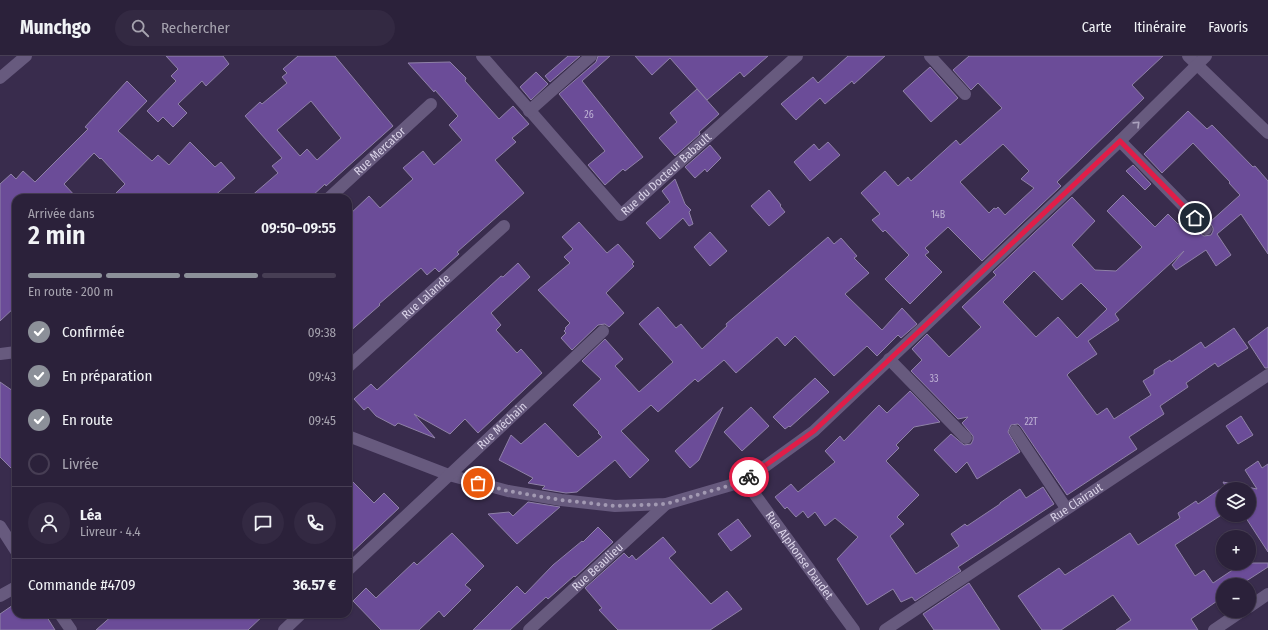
<!DOCTYPE html>
<html lang="fr">
<meta charset="utf-8">
<style>
body{margin:0;font-family:"Fira Sans Condensed",sans-serif;background:#332942;color:#f1f3f6;height:100vh;display:flex;flex-direction:column;font-size:15px;white-space:nowrap}
*{box-sizing:border-box;margin:0}
p{font-size:13px;color:#a6a3af}
.icon{flex:none;width:22px;height:22px;fill:none;stroke:currentColor;stroke-width:2;stroke-linecap:round;stroke-linejoin:round}
.map{position:relative;flex:1;overflow:hidden}
.drawer{position:absolute;left:12px;top:138px;width:340px;height:424px;display:flex;flex-direction:column;background:#2b213a;border-radius:12px;box-shadow:0 1px 3px #0004,0 0 0 1px #473e54}
.drawer>*{flex:none}
.fabs{position:absolute;left:1216px;top:426px;display:grid;gap:8px}
.fabs a{display:grid;place-items:center;width:40px;height:40px;border-radius:50%;background:#2b213a;box-shadow:0 1px 3px #0004,0 0 0 1px #473e54;font-size:20px}
.pin{position:absolute;display:grid;place-items:center;width:34px;height:34px;color:#fff;margin:-17px;border:2px solid #fff;border-radius:50%;box-shadow:0 1px 4px #0007}
.courier{position:absolute;display:grid;place-items:center;width:40px;height:40px;margin:-20px;border:3px solid #e11d48;border-radius:50%;background:#fff;color:#222;box-shadow:0 1px 5px #0007}
.head em{font-style:normal;font-weight:600}
.head div{display:flex;flex-direction:column-reverse}
.head{display:flex;align-items:center;justify-content:space-between;height:68px;padding:0 16px}
h1{font-size:26px;font-weight:600;line-height:30px}
.bar{display:grid;grid-template-columns:repeat(4,1fr);gap:6px 4px;align-content:center;height:48px;padding:0 16px}
.bar i{height:5px;border-radius:3px;background:#473e54}
.bar .active{background:#8c9099}
.bar p{grid-column:span 4}
.line{display:flex;align-items:center;gap:10px;padding:0 16px;border-top:1px solid #473e54}
.line div{flex:1}
.round{display:grid;place-items:center;flex:none;width:42px;height:42px;border-radius:21px;background:#332942}
ol{padding:0 16px;list-style:none}
li{display:flex;align-items:center;gap:12px;height:44px}
li p{margin-inline-start:auto}
li .icon{padding:4px;border-radius:50%;background:#8c9099;color:#fff;stroke-width:4}
li:last-child{color:#a6a3af}
li i{width:22px;height:22px;border:2px solid #473e54;border-radius:50%}
header{display:flex;align-items:center;gap:24px;box-sizing:border-box;height:56px;padding:0 20px;background:#2b213a;border-bottom:1px solid #473e54}
header strong{font-size:19px}
nav{display:flex;gap:22px;margin-inline-start:auto;font-size:14px}
.search{width:280px;height:36px;background:#332942;display:flex;align-items:center;gap:10px;box-sizing:border-box;padding:0 14px;border-radius:22px;color:#a6a3af;font-size:15px}
.map>svg:first-child{display:block}
.building{fill:#6b4c98;stroke:#8f81a7;fill-rule:evenodd}
.lines{fill:none;stroke-linecap:round;stroke-linejoin:round}
.minor{stroke:#675a7e;stroke-width:12}
.oneway{stroke:#aca3be}
.done{stroke:#a299b2;stroke-width:4;stroke-dasharray:0 7.2}
.route{stroke:#e11d48;stroke-width:5}
.labels{text-anchor:middle;stroke-width:4;stroke-linejoin:round;paint-order:stroke}
.number-label{font-size:10px;fill:#beb1d4}
.street-label{font-size:12px;fill:#dad3e8;stroke:#392c4d}
</style>
<header>
<strong>Munchgo</strong>
<div class="search"><svg class="icon" aria-label="search" viewBox="0 0 24 24"><circle cx="10" cy="10" r="6"/><path d="M15 15l6 6"/></svg>Rechercher</div>
<nav><a>Carte</a><a>Itinéraire</a><a>Favoris</a></nav>
</header>
<div class="map">
<svg width="1268" height="574" viewBox="0 0 1268 574">
<rect width="100%" height="100%" fill="#392c4d"/>
<g class="building">
<path d="M166,0H223L229,8L206,30L202,25L178,48L187,57L173,71L163,61L158,66L147,55L176,25L171,20L178,13Z"/>
<path d="M298,0H335L393,70L326,130L325,128L310,142H249L278,117L272,110L282,102L245,60L260,46L262,48L287,27L282,21L287,17L283,13ZM311,45L341,82L317,104L307,93L300,100L277,74Z"/>
<path d="M568,0H580L550,26L545,20Z"/>
<path d="M598,0H610L582,25L643,101L625,115L623,113L605,129L588,109L605,95L559,38L596,6Z"/>
<path d="M635,0H768L744,21L740,16L707,44L670,2L652,19Z"/>
<path d="M848,0H885L854,28L852,25L825,48L820,42L796,64L781,48L813,21L818,27Z"/>
<path d="M969,0H1163L1132,29L1144,42L1057,126L1061,130L982,205L948,171L925,192L929,196L925,199L942,216L910,248L885,223L909,199L885,174L883,176L872,164L880,158L861,137L885,115L898,130L908,121L911,125L956,84L960,89L1002,52L978,27L971,34L953,14ZM1003,88L1029,115L1021,123L1034,132L1005,159L998,151L996,153L994,152L989,157L960,126Z"/>
<path d="M450,6L466,22L465,25L499,63L513,50L529,68L512,82L516,86L495,104L524,137L457,196L459,198L439,216L435,212L427,219L421,212L379,248L380,249L348,277V160L369,140L380,152L413,123L403,112L423,95L434,109L462,84L449,69L458,60L435,34L434,36L408,7Z"/>
<path d="M930,11L958,42L931,66L903,35Z"/>
<path d="M536,16L548,28L531,44L520,31Z"/>
<path d="M127,25L147,45L118,75L152,105L158,99L169,109L190,86L215,111L221,106L235,122L212,142H111L125,128L101,102L100,103L94,97L64,128L77,142H16V250L0,265V128L11,118L16,123L23,115L35,126L88,73L85,71Z"/>
<path d="M697,33L719,58L699,76L700,78L675,100L659,82L677,66L670,57Z"/>
<path d="M1188,55L1207,73L1212,69L1253,111L1255,110L1268,125V198L1241,158L1217,178L1231,199L1216,210L1206,194L1176,214L1172,209L1184,195L1115,258L1119,264L1088,285L1097,298L1070,316L1067,319L1097,359L1107,352L1114,363L1151,339L1143,325L1154,318V314L1170,304L1171,306L1201,286L1205,292L1234,272L1248,292L1218,311L1215,307L1186,327L1188,331L1160,350L1164,358L1129,381L1137,393L1067,439L1021,371L1018,368L1011,369L1008,376L1020,396L977,423L967,406L956,417L934,394L951,378L964,389L971,388L973,384V380L962,367L968,361L958,363L911,315L922,304L912,293L927,278L949,301L981,271L962,251L996,219L993,216L1072,141L1095,165L1072,189L1095,214L1116,215L1142,191L1107,155L1123,139L1155,171L1168,158L1178,168L1185,162L1201,178L1204,180L1211,179L1213,175V172L1210,166L1240,139L1229,127L1230,126L1193,87L1162,117L1144,98ZM1034,215L1062,244L1081,227L1107,253L1077,282L1058,261L1036,281L1003,246Z"/>
<path d="M828,86L840,99L810,125L794,106L814,88L819,94Z"/>
<path d="M710,89L721,102L707,116L705,113L695,122L685,111Z"/>
<path d="M1133,109L1151,128L1145,134L1126,115Z"/>
<path d="M675,123L685,148L691,154L689,156L693,168L689,170L683,162L660,183L646,167L670,146L662,135Z"/>
<path d="M769,134L781,149L780,150L785,156L769,170L751,150Z"/>
<path d="M579,166L607,197L618,188L634,206L632,208L634,210L606,237L624,257L609,271L605,268L598,269L572,294L561,282L566,277L564,275L566,273L565,272L570,267L538,234L570,207L564,201L573,193L562,181Z"/>
<path d="M710,176L727,195L710,210L694,191Z"/>
<path d="M828,181L834,188L841,182L857,200L854,202L869,217L845,238L882,274L902,252L917,268L901,282L898,279L877,300L867,290L834,320L795,280L785,290L777,281L736,317L724,304L698,326L695,323L658,356L651,349L621,375L649,404L630,422L615,404L577,436L566,437L542,433L545,430L528,427L533,422L499,404L511,379L521,388L545,367L578,401L602,381L598,377L599,376L573,349L601,323L582,305L605,283L623,303L615,310L639,336L673,306L639,268L658,251L676,272L681,268L702,293L727,270L726,268Z"/>
<path d="M518,207L530,221L491,257L501,269L496,274L517,297L521,293L542,317L478,377L465,363L450,378L414,358L435,382L398,367L395,370L376,360L368,351L364,354L354,343L371,328L377,334L501,220L503,221Z"/>
<path d="M1268,271V312H1265L1248,286Z"/>
<path d="M815,322L829,336L790,371L789,370L785,373L773,361Z"/>
<path d="M0,326L16,337V417L0,401Z"/>
<path d="M910,335L940,366L914,371L896,389L899,392L886,405L919,439L897,461L904,468L890,480L916,518L959,490L951,478L965,468L967,470L1000,448V447L1020,433L1026,442L1043,431L1054,448L958,511L961,515L915,545L912,541L901,546L893,533L867,549L837,503L858,481L835,462L825,470L815,456L808,462L803,455L796,461L787,451L785,453L775,441L791,428L798,436L835,406L825,395L840,380L844,385L879,349L887,357Z"/>
<path d="M723,351L699,404L690,412L675,395Z"/>
<path d="M751,351L769,370L742,395L724,376Z"/>
<path d="M1241,360L1253,379L1238,388L1226,370Z"/>
<path d="M1258,405L1262,412L1268,408V496L1244,459H1249V433H1227L1223,426L1257,433L1245,414Z"/>
<path d="M348,421L374,447L384,437L399,452L348,500Z"/>
<path d="M1223,431V458L1175,489L1195,520L1204,514L1213,527L1243,507H1268V511L1240,529H1223V541L1191,563L1198,574H1116L1131,564L1113,539L1061,574H1042L1018,540L1059,512L1065,519L1130,477L1138,489L1180,462L1178,457L1196,445L1198,448Z"/>
<path d="M528,446L560,451L517,488L488,458L509,456L513,460Z"/>
<path d="M738,463L751,480L731,495L718,478Z"/>
<path d="M598,471L613,486L575,521L574,520L548,543L546,541L510,574H473L517,530L525,538L553,509L582,485L583,486Z"/>
<path d="M452,477L484,510L465,529L471,534L444,561L439,555L419,574H381L353,545L366,532L376,542L414,506L417,509Z"/>
<path d="M663,481L676,496L669,502L711,548L727,535L742,553L710,574H618L599,554L602,552L585,532L624,497L629,502L632,499L636,504Z"/>
<path d="M969,527L1000,574H934L923,558Z"/>
<path d="M16,547V558H45L55,574H0V558Z"/>
<path d="M114,558H265L248,574H96Z"/>
</g>
<g class="lines">
<g class="minor">
<path id="s1" d="M482,0L621,159L797,0"/>
<path d="M930,0L965,38"/>
<path d="M1188,0L1268,77"/>
<path d="M0,22L26,0"/>
<path d="M529,55L591,0"/>
<path d="M1120,85L1206,173"/>
<path id="s2" d="M329,142L431,48"/>
<path d="M0,298L16,296"/>
<path d="M889,303L966,382"/>
<path id="s3" d="M348,311L504,170"/>
<path d="M1015,375L1066,452"/>
<path d="M348,380L449,419L508,435L561,444L615,450L666,448L745,425L814,375L1120,85L1206,0"/>
<path id="s4" d="M745,425L854,574"/>
<path d="M0,470L16,495"/>
<path id="s5" d="M348,514L603,275"/>
<path d="M0,540L16,531"/>
<path d="M1249,551L1268,538"/>
<path d="M60,558L71,574"/>
<path d="M284,574L301,558"/>
<path id="s6" d="M529,574L666,448"/>
<path id="s7" d="M885,574L1268,319"/>
<path d="M1214,574L1242,555"/>
</g>
</g>
<defs><path id="oneway-chevron" d="M-2-3.5L2.5 0L-2 3.5" fill="none" stroke-width="1.6" stroke-linecap="round" stroke-linejoin="round"/></defs>
<use class="oneway" href="#oneway-chevron" transform="translate(1137 68) rotate(-44)"/>
<g class="lines">
<path class="done" d="M478,427L508,435L561,444L615,450L666,448L745,425L749,421"/>
<path class="route" d="M749,421L814,375L1120,85L1195,162"/>
</g>
<g class="labels">
<g class="number-label">
<text x="589" y="62">26</text>
<text x="938" y="162">14B</text>
<text x="934" y="326">33</text>
<text x="1031" y="369">22T</text>
</g>
<g class="street-label">
<text dy="4" stroke="none"><textPath href="#s2" startOffset="69">Rue Mercator</textPath></text>
<text dy="4" stroke="none"><textPath href="#s1" startOffset="272">Rue du Docteur Babault</textPath></text>
<text dy="4" stroke="none"><textPath href="#s3" startOffset="105">Rue Lalande</textPath></text>
<text dy="4" stroke="none"><textPath href="#s5" startOffset="211">Rue Méchain</textPath></text>
<text dy="4" stroke="none"><textPath href="#s7" startOffset="230">Rue Clairaut</textPath></text>
<text dy="4" stroke="none"><textPath href="#s4" startOffset="92">Rue Alphonse Daudet</textPath></text>
<text dy="4" stroke="none"><textPath href="#s6" startOffset="93">Rue Beaulieu</textPath></text>
</g>
</g>
</svg>
<div class="fabs">
<a><svg class="icon" aria-label="layers" viewBox="0 0 24 24"><path d="M12 4l9 5-9 5-9-5zM3 14l9 5 9-5"/></svg></a>
<a>+</a>
<a>−</a>
</div>
<div class="pin" style="left:478px;top:427px;background:#ea580c"><svg class="icon" aria-label="bag" viewBox="0 0 24 24"><path d="M5 8h14l-1 12H6zM9 8a3 3 0 0 1 6 0"/></svg></div>
<div class="pin" style="left:1195px;top:162px;background:#1f2937"><svg class="icon" aria-label="home" viewBox="0 0 24 24"><path d="M3 11l9-7 9 7M6 9v11h12V9"/></svg></div>
<div class="courier" style="left:749px;top:421px"><svg class="icon" aria-label="bike" viewBox="0 0 24 24"><circle cx="6" cy="16" r="4"/><circle cx="18" cy="16" r="4"/><path d="M6 16l4-8h5l3 8M10 8l3 8H6M13 5h3"/></svg></div>
<section class="drawer">
<div class="head"><div><h1>2 min</h1><p>Arrivée dans</p></div><em>09:50–09:55</em></div>
<div class="bar"><i class="active"></i><i class="active"></i><i class="active"></i><i></i><p>En route · 200 m</p></div>
<ol>
<li><svg class="icon" aria-label="check" viewBox="0 0 24 24"><path d="M5 12l5 5 9-10"/></svg>Confirmée<p>09:38</p></li>
<li><svg class="icon" aria-label="check" viewBox="0 0 24 24"><path d="M5 12l5 5 9-10"/></svg>En préparation<p>09:43</p></li>
<li><svg class="icon" aria-label="check" viewBox="0 0 24 24"><path d="M5 12l5 5 9-10"/></svg>En route<p>09:45</p></li>
<li><i></i>Livrée</li>
</ol>
<div class="line" style="height:72px"><a class="round"><svg class="icon" aria-label="person" viewBox="0 0 24 24"><circle cx="12" cy="8" r="4"/><path d="M4 21q1-7 8-7t8 7"/></svg></a><div><b>Léa</b><p>Livreur · 4.4</p></div><a class="round"><svg class="icon" aria-label="chat" viewBox="0 0 24 24"><path d="M4 5h16v11H9l-5 4z"/></svg></a><a class="round"><svg class="icon" aria-label="phone" viewBox="0 0 24 24"><path d="M5 4h4l2 5-3 2q2 4 5 5l2-3 5 2v4C11 20 4 13 5 4z"/></svg></a></div>
<div class="line" style="height:52px"><div>Commande #4709</div><b>36.57 €</b></div>
</section>
</div>
